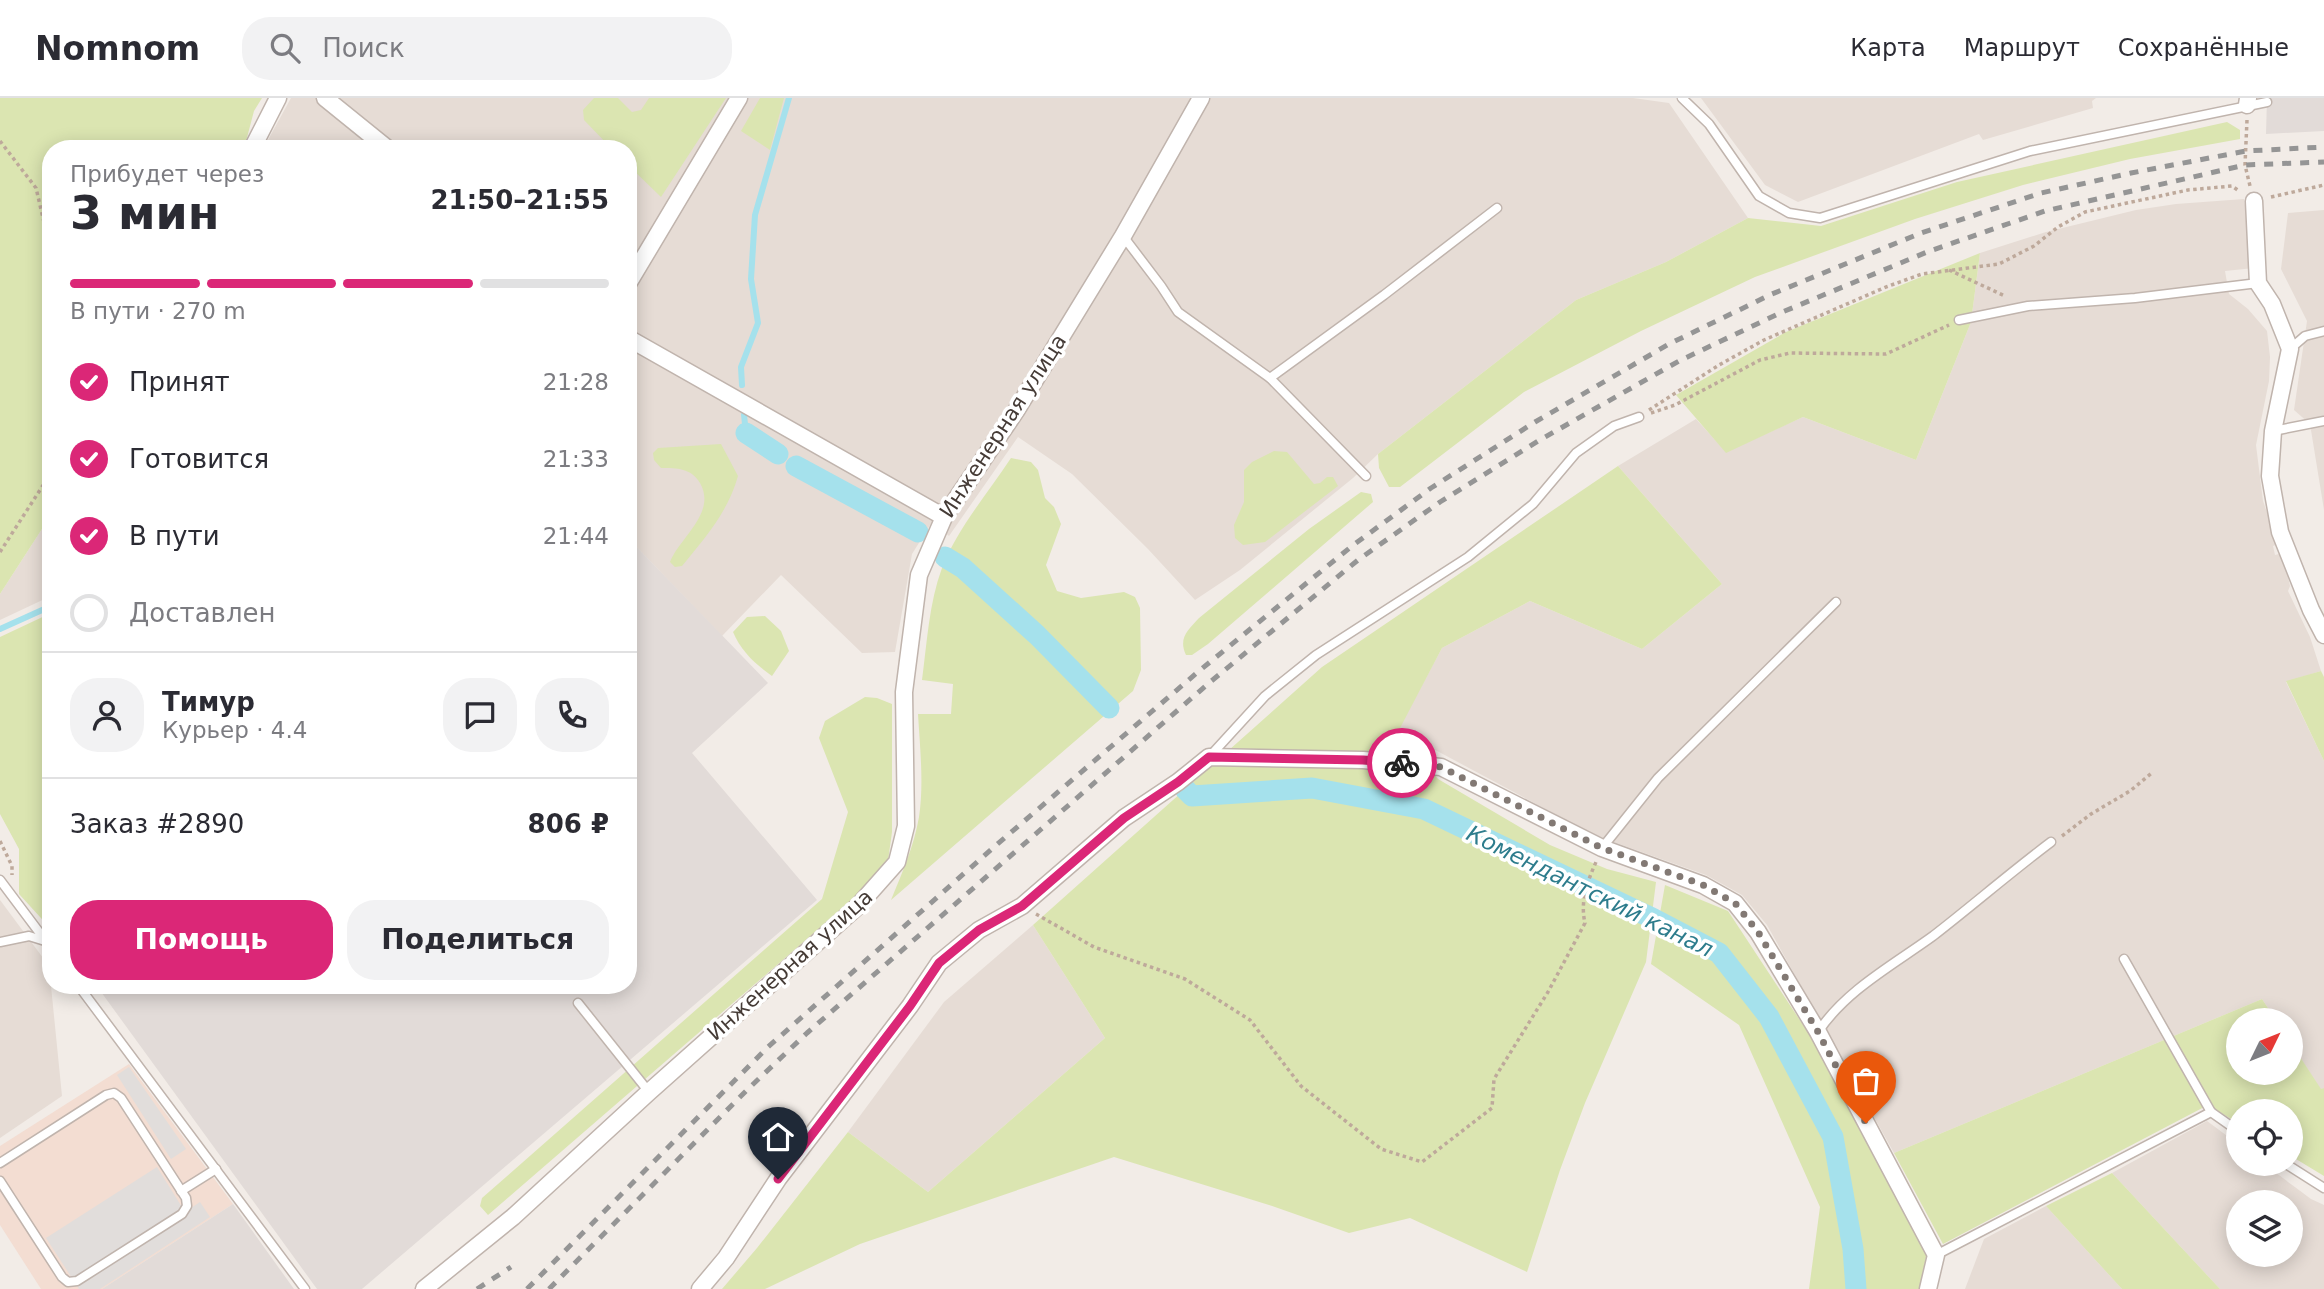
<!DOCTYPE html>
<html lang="ru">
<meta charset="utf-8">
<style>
body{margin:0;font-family:"DejaVu Sans",sans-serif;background:#f2f2f3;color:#2b2b33;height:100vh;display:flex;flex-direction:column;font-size:26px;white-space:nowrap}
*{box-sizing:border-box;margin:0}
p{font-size:23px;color:#7c7c81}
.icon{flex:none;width:38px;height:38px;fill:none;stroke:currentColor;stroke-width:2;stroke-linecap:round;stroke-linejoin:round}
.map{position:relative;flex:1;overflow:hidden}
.side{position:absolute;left:42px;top:42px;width:595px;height:854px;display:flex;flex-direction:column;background:#fff;border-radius:28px;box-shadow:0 4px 18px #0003}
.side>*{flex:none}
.needle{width:46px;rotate:47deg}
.buttons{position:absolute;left:2226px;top:910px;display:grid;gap:14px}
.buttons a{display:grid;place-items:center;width:77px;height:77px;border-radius:50%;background:#fff;box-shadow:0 4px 18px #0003;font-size:35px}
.pin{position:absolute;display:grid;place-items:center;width:60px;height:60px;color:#fff;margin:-72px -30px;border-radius:50% 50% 50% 0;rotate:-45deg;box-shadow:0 0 7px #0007}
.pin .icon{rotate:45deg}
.courier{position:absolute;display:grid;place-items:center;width:70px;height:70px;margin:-35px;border:5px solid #db2777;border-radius:50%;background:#fff;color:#222;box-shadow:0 2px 9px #0007}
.headline em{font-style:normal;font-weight:600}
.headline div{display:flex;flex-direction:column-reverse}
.headline{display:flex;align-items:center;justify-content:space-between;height:119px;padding:0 28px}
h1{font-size:46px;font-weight:600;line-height:52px}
.bar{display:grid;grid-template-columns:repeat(4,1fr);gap:10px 7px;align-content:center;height:84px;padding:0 28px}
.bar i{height:9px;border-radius:5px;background:#e1e1e2}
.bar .current{background:#db2777}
.bar p{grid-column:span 4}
.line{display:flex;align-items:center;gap:18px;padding:0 28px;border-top:2px solid #e1e1e2}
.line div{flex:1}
.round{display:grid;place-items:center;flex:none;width:74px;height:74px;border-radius:28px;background:#f2f2f3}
ol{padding:0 28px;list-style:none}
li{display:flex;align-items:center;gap:21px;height:77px}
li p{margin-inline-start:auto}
li .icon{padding:7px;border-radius:50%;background:#db2777;color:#fff;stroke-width:4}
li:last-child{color:#7c7c81}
li i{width:38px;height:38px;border:4px solid #e1e1e2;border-radius:50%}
.primary-button{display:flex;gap:14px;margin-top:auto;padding:14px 28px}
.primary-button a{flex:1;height:80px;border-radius:28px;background:#db2777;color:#fff;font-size:28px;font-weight:600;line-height:80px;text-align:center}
.primary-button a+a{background:#f2f2f3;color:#2b2b33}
header{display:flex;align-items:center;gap:42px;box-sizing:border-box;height:98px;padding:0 35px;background:#fff;border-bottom:2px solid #e1e1e2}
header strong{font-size:33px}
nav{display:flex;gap:38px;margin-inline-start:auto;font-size:24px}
.search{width:490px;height:63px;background:#f2f2f3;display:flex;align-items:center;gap:18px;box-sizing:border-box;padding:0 24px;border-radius:28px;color:#7c7c81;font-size:26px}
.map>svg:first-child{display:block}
.residential{fill:#e6dcd5;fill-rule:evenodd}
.commercial{fill:#f3ddd2}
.industrial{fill:#e2dbd8}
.green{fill:#dbe5b1}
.parking{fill:#e1dddb}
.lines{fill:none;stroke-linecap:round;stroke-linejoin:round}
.stream{stroke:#a5e1ec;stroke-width:6}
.canal{stroke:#a5e1ec;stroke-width:21}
.service-casing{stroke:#c0b4ad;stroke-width:11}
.minor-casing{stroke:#c0b4ad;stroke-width:19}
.path{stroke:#bea99b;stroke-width:3.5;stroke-dasharray:3.5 3.5;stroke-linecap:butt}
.service{stroke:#fff;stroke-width:8}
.minor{stroke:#fff;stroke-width:16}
.rail{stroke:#959595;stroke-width:5;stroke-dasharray:9 9;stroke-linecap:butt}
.done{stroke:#827974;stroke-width:7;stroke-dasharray:0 12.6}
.route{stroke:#db2777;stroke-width:9}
.labels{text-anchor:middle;stroke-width:7;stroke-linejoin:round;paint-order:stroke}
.street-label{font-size:21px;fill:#453b36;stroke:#fff}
.water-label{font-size:23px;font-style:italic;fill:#2d7c8c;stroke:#fff}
</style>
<header>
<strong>Nomnom</strong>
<div class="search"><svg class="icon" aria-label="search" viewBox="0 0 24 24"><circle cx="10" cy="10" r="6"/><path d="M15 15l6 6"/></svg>Поиск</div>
<nav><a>Карта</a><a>Маршрут</a><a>Сохранённые</a></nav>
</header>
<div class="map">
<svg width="2324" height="1191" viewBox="0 0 2324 1191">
<rect width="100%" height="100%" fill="#f2ece7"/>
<g class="residential">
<path d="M291,0H1633L1669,5L1748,120L1666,164L1576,202L1378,356L1353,380L1240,472L1195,502L1148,451L1072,376L1018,339L949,438L932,424L912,456L895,554L862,555L781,477L722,538L628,440V51H263Z"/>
<path d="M1701,0H2096L2092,3L2093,10L1983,42L1979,36L1798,104L1765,87Z"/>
<path d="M2244,101L2254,170L2225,173L2229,196L2248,211L2267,233L2270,259L2269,283L2256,347L2263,403L2278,446L2273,448L2275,457L2283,455L2290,488L2288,493L2310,539L2321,573L2286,584L2324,663V990L2321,992L2291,945V922H2276L2262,901L1894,1055L1767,827L1742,797L1706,777L1594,737L1398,632L1442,550L1530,503L1642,551L1722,486L1618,368L1696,321L1726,354L1803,319L1916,362L1971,224L1980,155L2046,134L2136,112L2176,106Z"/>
<path d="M2324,112V412L2310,326L2294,312L2307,223L2281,171L2288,115Z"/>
<path d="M51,417V498L0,522V496Z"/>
<path d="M0,802L49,868L62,998L0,1040Z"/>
<path d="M1033,827L1105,940L928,1094L848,1034L944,904Z"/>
<path d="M2207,1023L2238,1046V1066H2264L2311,1101L2324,1107V1191H2220L2112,1075ZM2238,1104H2291V1157H2238Z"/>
<path d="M2046,1108L2122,1191H1965L1984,1141Z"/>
</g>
<path class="commercial" d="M129,966L233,1106L102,1191H41L0,1127V1048Z"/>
<g class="industrial">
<path d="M2267,0H2324V33L2266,36Z"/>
<path d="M628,440L768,585L692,655L817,802L362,1191H317L96,887H628Z"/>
<path d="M233,1106L294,1191H102Z"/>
</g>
<g class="green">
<path d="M0,0H262L254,13L244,51H51V417L0,496Z"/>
<path d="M594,0H618L632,14L641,12L649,0H726L661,99L628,67V51H612L584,22L583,12Z"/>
<path d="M760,0H784L770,52L741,33Z"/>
<path d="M2227,24L2240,32V41L2130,61L2023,87L1915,121L1755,179L1641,233L1524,294L1400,389H1389L1379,370L1378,356L1576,202L1666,164L1748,120L1821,128L1957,84Z"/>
<path d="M1980,155L1971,224L1916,362L1803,319L1726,355L1676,297L1786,234Z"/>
<path d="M721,346L738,378C728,414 705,440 682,468L675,469L670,464C680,439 717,415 700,385C691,370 677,370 661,370L654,362L653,355L658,350Z"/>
<path d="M1274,353L1287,354L1314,386L1320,385L1327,379H1333L1338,388L1265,444L1243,447L1235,440L1234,427L1244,404V372L1252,364Z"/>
<path d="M1011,360L1031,364L1038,372L1045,400L1054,409L1061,426L1046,467L1057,493L1081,500L1124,494L1135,499L1140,510L1141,572L1133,593L891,802C902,775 914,748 919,719C924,686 920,650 918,616H951L953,586L922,582C927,545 929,505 942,470C957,431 988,395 1011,360Z"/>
<path d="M1618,368L1722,486L1642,551L1530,503L1442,550L1399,632L1438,681L1550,747L1607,771L1656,784L1646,864L1585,1005L1560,1072L1527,1174L1410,1120L1349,1135L1269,1107L1114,1059L860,1146L765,1191H722L757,1150L848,1034L928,1094L1105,940L1033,827L1322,569Z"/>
<path d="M1361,394L1371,396L1373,404L1208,546L1192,557H1186C1178,540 1188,532 1199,520L1309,431Z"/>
<path d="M51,515V831L19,796V751L0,716V539Z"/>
<path d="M765,518L781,533L789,553L772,578C755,566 741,553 733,534L747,519Z"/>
<path d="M2321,573L2324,579V663L2286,583Z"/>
<path d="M865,599L877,600L892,606V734L888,763L852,802L488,1117L480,1108L482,1100L822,801L848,714L819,640L825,623Z"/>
<path d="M1665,787L1728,813L1811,939L1927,1155L1919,1191H1809L1820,1109L1739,927L1651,866Z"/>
<path d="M2262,901L2276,922H2238V975H2291V945L2321,991L2324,990V1078L2291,1058V1013H2238V1025L2208,1007L1943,1146L1894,1055Z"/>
<path d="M2112,1075L2220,1191H2122L2046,1108Z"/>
</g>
<g class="parking">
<path d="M129,969L186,1051L171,1061L117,977Z"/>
<path d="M157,1069L185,1114L200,1104L210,1119L100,1191H79L46,1140Z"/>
</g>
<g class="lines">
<g class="stream">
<path d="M742,287L741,269L758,225L751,181L755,117L789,0"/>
<path d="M744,317L746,335"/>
<path d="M0,531L51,508"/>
</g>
<g class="canal">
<path d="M746,335L778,356"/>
<path d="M796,368L918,434"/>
<path d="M945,459L963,470L1037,537L1109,610"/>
<path d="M1185,691L1192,698L1312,690L1424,711L1654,821L1719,855L1769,919L1833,1039L1853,1151L1856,1191"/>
</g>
<g class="service-casing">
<g id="service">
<path d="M1682,0L1709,26L1759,98L1789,115L1820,120L2030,53L2267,4"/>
<path d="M1123,138L1161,188L1178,214L1270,280L1384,197L1497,110"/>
<path d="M1959,222L2028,208L2135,200L2258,185"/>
<path d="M2290,251L2305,238L2324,233"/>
<path d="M1270,280L1366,378"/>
<path d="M2273,333L2324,323"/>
<path d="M1211,657L1265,598L1316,557L1468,459L1533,406L1576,355L1614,328L1639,319"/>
<path d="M1602,750L1658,680L1836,504"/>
<path d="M0,782L51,850"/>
<path d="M0,844L29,838L45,843"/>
<path d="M2124,861L2211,1014"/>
<path d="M78,887L305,1191"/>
<path d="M578,905L649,994"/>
<path d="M1818,934C1846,892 1893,867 1933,838C1973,807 2011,774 2051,744"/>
<path d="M0,1065L106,997L114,995L121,1000L186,1100L187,1108L182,1116L77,1183L68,1184L62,1179L0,1083"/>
<path d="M2286,1066L2324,1090"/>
<path d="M181,1093L216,1071"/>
<path d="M1936,1157L2211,1014L2238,1033"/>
</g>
</g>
<g class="minor-casing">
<g id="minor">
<path d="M325,0L388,51"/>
<path d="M2247,7L2248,0"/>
<path d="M252,51L278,0"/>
<path d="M2254,103L2258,185L2272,206L2290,251L2273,333L2270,378L2280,434L2311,512L2324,537"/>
<path d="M628,186L739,0"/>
<path d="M628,240L944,419"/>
<path d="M424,1191L513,1119L649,994L858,808L897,764L906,728L904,594L919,477L944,419L1016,313L1123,138L1201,0"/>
<path d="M700,1191L726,1160L778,1081L910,908L939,865L979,832L1022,808L1124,720L1178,684L1209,659L1363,662L1441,669L1602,750L1703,787L1735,805L1758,834L1818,934L1936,1157L1928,1191"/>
</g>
</g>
<g class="path">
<path d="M2247,22L2245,67L2250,88"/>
<path d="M0,43L36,90L51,154"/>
<path d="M2271,99L2324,87"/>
<path d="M1949,172L2005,198"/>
<path d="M1649,312L1719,267L1764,242L1886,189L1922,176L1999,166L2034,148L2058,129L2085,114L2188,92L2232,88L2239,93"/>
<path d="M1651,315L1675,307L1760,262L1790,255L1886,256L1949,227"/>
<path d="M0,454L51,375"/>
<path d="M2062,738L2091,716L2130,693L2153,674"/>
<path d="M0,743L12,768V777"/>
<path d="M1036,816L1094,849L1185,881L1250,922L1301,988L1381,1051L1422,1064L1492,1010L1494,981L1548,894L1585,825C1580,804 1587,784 1596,764"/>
</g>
<use href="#service" class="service"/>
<use href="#minor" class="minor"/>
<g class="rail">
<path d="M477,1191L511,1169"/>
<path d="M527,1191L768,949L994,749L1199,573L1352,448L1431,390L1535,324L1669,246L1772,196L1921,135L2041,95L2131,75L2246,53L2324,49"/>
<path d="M549,1191L748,991L807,935L1209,585L1358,462L1440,404L1538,343L1679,263L1780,215L1927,154L2045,113L2245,67L2324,64"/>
</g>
</g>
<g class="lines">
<path class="done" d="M1402,665L1441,669L1602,750L1703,787L1735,805L1758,834L1818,934L1866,1025"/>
<path class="route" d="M778,1081L910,908L939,865L979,832L1022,808L1124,720L1178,684L1209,659L1363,662L1402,665"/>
</g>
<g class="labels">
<g class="street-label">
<text transform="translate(1003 328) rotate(-57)" y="7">Инженерная улица</text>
<text transform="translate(790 867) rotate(-42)" y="7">Инженерная улица</text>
</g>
<g class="water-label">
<text transform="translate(1590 793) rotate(26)" y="8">Комендантский канал</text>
</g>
</g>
</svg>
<div class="buttons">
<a><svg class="needle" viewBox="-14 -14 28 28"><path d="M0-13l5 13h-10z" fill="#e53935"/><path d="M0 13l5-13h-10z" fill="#7c7c81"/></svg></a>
<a><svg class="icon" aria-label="locate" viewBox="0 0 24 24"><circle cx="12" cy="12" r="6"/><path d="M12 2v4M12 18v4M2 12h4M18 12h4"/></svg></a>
<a><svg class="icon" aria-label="layers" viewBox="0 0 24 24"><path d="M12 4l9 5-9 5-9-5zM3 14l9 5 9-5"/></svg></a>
</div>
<div class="pin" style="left:1866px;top:1025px;background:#ea580c"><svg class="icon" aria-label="bag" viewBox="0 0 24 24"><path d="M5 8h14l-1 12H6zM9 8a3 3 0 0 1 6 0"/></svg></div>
<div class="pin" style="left:778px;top:1081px;background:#1f2937"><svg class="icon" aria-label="home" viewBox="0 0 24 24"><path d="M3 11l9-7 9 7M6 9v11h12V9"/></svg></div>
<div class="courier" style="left:1402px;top:665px"><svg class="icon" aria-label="bike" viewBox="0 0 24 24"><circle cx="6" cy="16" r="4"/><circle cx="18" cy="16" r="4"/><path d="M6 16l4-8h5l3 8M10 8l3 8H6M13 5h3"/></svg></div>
<section class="side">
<div class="headline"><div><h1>3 мин</h1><p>Прибудет через</p></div><em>21:50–21:55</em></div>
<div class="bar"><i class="current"></i><i class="current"></i><i class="current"></i><i></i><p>В пути · 270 m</p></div>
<ol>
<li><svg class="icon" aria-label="check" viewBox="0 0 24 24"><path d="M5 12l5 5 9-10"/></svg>Принят<p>21:28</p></li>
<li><svg class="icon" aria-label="check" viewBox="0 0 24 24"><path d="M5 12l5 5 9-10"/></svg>Готовится<p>21:33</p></li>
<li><svg class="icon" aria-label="check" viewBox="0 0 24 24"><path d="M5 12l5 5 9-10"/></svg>В пути<p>21:44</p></li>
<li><i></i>Доставлен</li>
</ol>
<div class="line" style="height:126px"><a class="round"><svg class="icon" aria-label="person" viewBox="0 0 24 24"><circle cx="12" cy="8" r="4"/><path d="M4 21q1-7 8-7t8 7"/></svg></a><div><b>Тимур</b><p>Курьер · 4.4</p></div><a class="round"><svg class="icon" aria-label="chat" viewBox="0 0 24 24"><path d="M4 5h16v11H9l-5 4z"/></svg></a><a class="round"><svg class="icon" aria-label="phone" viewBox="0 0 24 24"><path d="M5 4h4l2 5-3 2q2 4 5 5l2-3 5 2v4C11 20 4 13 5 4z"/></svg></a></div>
<div class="line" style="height:91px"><div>Заказ #2890</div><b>806 ₽</b></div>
<div class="primary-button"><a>Помощь</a><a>Поделиться</a></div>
</section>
</div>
